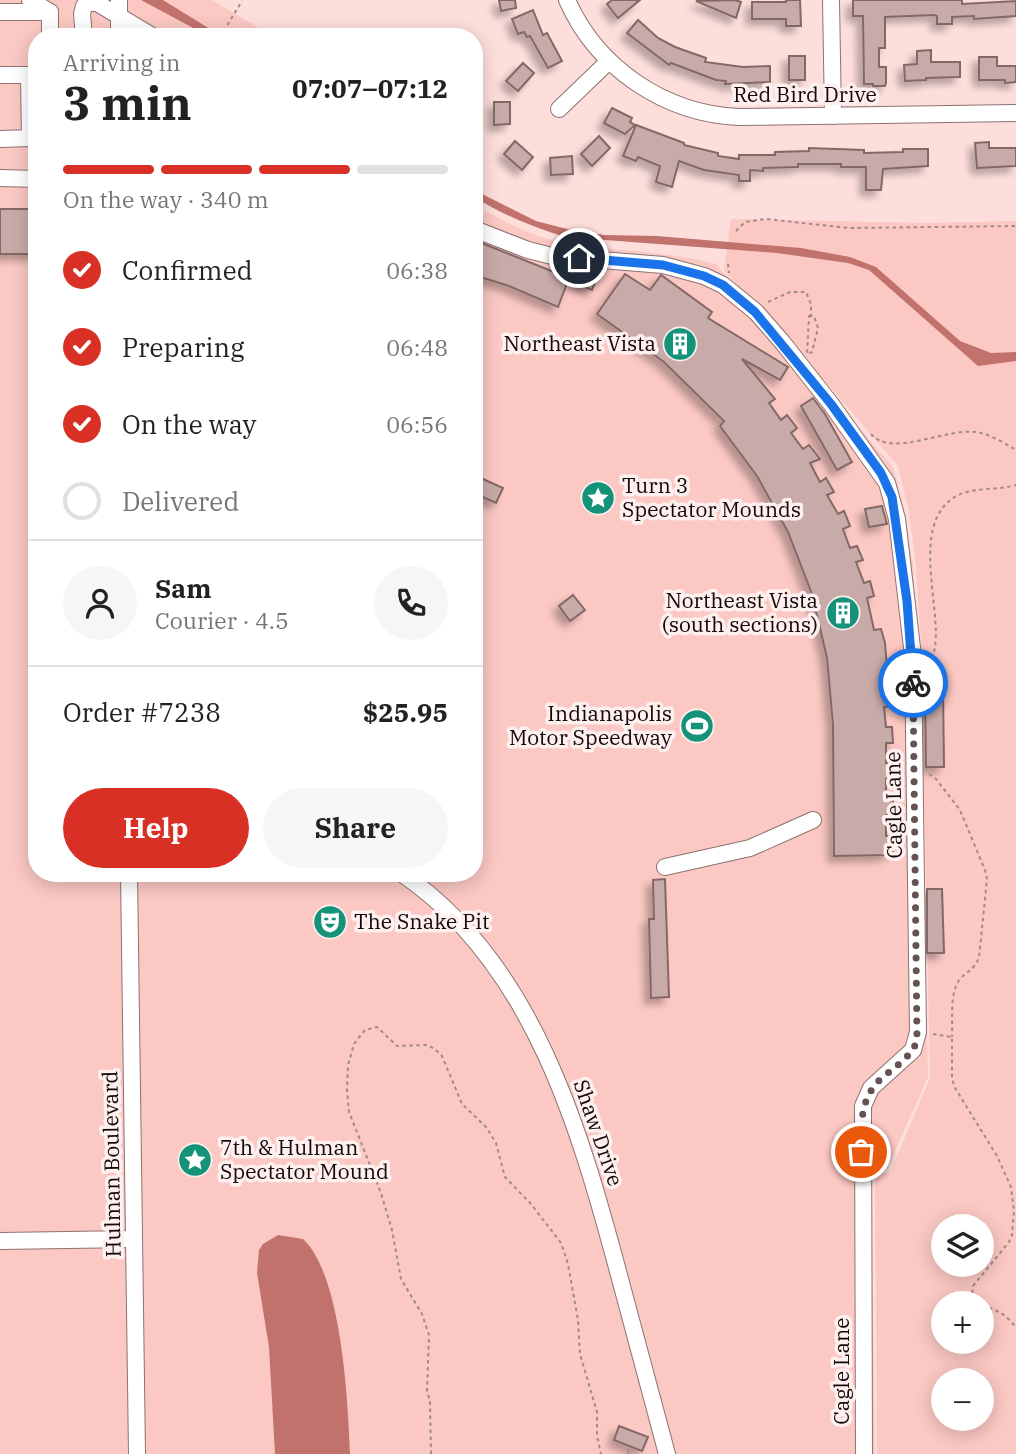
<!DOCTYPE html>
<meta charset="utf-8">
<style>
body{margin:0;font-family:"IBM Plex Serif",serif;background:#f6f6f6;color:#222;height:100vh;display:flex;flex-direction:column;font-size:26px;white-space:nowrap}
*{box-sizing:border-box;margin:0}
p{font-size:23px;color:#767676}
.icon{flex:none;width:38px;height:38px;fill:none;stroke:currentColor;stroke-width:2;stroke-linecap:round;stroke-linejoin:round}
.map{position:relative;flex:1;overflow:hidden}
.side{position:absolute;left:28px;top:28px;width:455px;height:854px;display:flex;flex-direction:column;background:#fff;border-radius:28px;box-shadow:0 4px 18px #0003}
.side>*{flex:none}
.fabs{position:absolute;left:931px;top:1214px;display:grid;gap:14px}
.fabs a{display:grid;place-items:center;width:63px;height:63px;border-radius:50%;background:#fff;box-shadow:0 4px 18px #0003;font-size:35px}
.pin{position:absolute;display:grid;place-items:center;width:60px;height:60px;color:#fff;margin:-30px;border:4px solid #fff;border-radius:50%;box-shadow:0 2px 7px #0007}
.courier{position:absolute;display:grid;place-items:center;width:70px;height:70px;margin:-35px;border:5px solid #1a73e8;border-radius:50%;background:#fff;color:#222;box-shadow:0 2px 9px #0007}
.summary em{font-style:normal;font-weight:800}
.summary div{display:flex;flex-direction:column-reverse}
.summary{display:flex;align-items:center;justify-content:space-between;height:119px;padding:0 35px}
h1{font-size:46px;font-weight:800;line-height:52px}
.bar{display:grid;grid-template-columns:repeat(4,1fr);gap:10px 7px;align-content:center;height:84px;padding:0 35px}
.bar i{height:9px;border-radius:5px;background:#e0e0e0}
.bar .current{background:#d93025}
.bar p{grid-column:span 4}
.line{display:flex;align-items:center;gap:18px;padding:0 35px;border-top:2px solid #e0e0e0}
.line div{flex:1}
.round{display:grid;place-items:center;flex:none;width:74px;height:74px;border-radius:37px;background:#f6f6f6}
ol{padding:0 35px;list-style:none}
li{display:flex;align-items:center;gap:21px;height:77px}
li p{margin-inline-start:auto}
li .icon{padding:7px;border-radius:50%;background:#d93025;color:#fff;stroke-width:4}
li:last-child{color:#767676}
li i{width:38px;height:38px;border:4px solid #e0e0e0;border-radius:50%}
.primary-button{display:flex;gap:14px;margin-top:auto;padding:14px 35px}
.primary-button a{flex:1;height:80px;border-radius:42px;background:#d93025;color:#fff;font-size:28px;font-weight:800;line-height:80px;text-align:center}
.primary-button a+a{background:#f6f6f6;color:#222}
.map>svg:first-child{display:block}
.green{fill:#fbc8c3;fill-rule:evenodd}
.water{fill:#c1726d}
.building{fill:#c8aba8;stroke:#836966;stroke-width:2;filter:url(#shadow)}
.lines{fill:none;stroke-linecap:round;stroke-linejoin:round}
.minor-casing{stroke:#8d7270;stroke-width:18}
.path{stroke:#a18b89;stroke-width:2;stroke-dasharray:3.5 3.5;stroke-linecap:butt}
.minor{stroke:#fff;stroke-width:16}
.done{stroke:#645352;stroke-width:7;stroke-dasharray:0 12.6}
.route{stroke:#1a73e8;stroke-width:9}
.labels{text-anchor:middle;stroke-width:7;stroke-linejoin:round;paint-order:stroke}
.street-label{font-size:21px;fill:#120808;stroke:#fdf0ef}
.poi-label{font-size:21px;fill:#120808;stroke:#fdf0ef;text-anchor:end}
</style>
<div class="map">
<svg width="1016" height="1454" viewBox="0 0 1016 1454">
<defs>
<filter id="shadow"><feDropShadow dx="-6" dy="6" stdDeviation="3.5" flood-color="#0004"/></filter>
</defs>
<rect width="100%" height="100%" fill="#fddedb"/>
<g class="green">
<path d="M0,0H212L274,37H37V873H474V154L477,156V207C502,219 528,235 556,241C609,252 663,250 716,264L893,467L905,513L913,566L918,645L928,1077L887,1169L871,1170L875,1454H0Z"/>
<path d="M731,219L927,223L1016,221V1454H877L875,1173H890L930,1078L921,644L916,566L909,512L898,466L800,352L724,271ZM943,1227H982V1265H943ZM943,1304H982V1342H943ZM943,1381H982V1419H943Z"/>
</g>
<g class="water">
<path d="M141,0H163L223,37H210Z"/>
<path d="M474,190L536,221L567,229L604,235L657,236L801,248L850,257L876,267L960,341L991,353L1016,352V361L978,366L869,270L848,263L777,253L565,237C533,227 503,215 474,197Z"/>
<path d="M278,1235L303,1239C342,1275 348,1402 350,1454H275L269,1347L257,1273L259,1250L263,1244Z"/>
</g>
<g class="building">
<path d="M499,0H515L516,8L501,11Z"/>
<path d="M612,0H640L618,18L607,4Z"/>
<path d="M735,0L741,2L736,18L696,1Z"/>
<path d="M786,0H800L801,26H786V19H752V2H786Z"/>
<path d="M853,0H962V4L1016,1V16L974,19V16L952,17V24H937V16L934,15L885,17V48H879V67H886V83L885,86H873V84H864L863,16H853Z"/>
<path d="M533,10L543,35L547,33L562,61L548,68L530,36L527,37L524,32L518,34L512,19Z"/>
<path d="M638,20L658,38L675,47L706,58L705,62L743,67L770,66V82L725,84L726,81L716,80L671,63L669,65L627,33Z"/>
<path d="M931,50V62H960V77L926,78V80L905,81L904,65L917,64V51Z"/>
<rect x="789" y="56" width="16" height="24"/>
<path d="M979,57H997V66H1016V82L1005,83V80H979Z"/>
<path d="M523,63L534,73L518,91L506,81Z"/>
<path d="M494,102H510V124L494,125Z"/>
<path d="M612,108L632,118L630,122L635,125L625,134L604,123Z"/>
<path d="M636,125L684,143V145L718,153V156L739,159V155H775V152L809,151V148L864,150V153L903,152V149H928V166L883,169L881,190H866V167H841V164H798V167L763,168V171L750,170V181H739V175L704,170L679,161L672,187L656,182L660,166L638,157L636,161L623,156Z"/>
<path d="M599,136L610,148L592,166L581,154Z"/>
<path d="M515,141L533,157L522,170L504,154Z"/>
<path d="M989,142V148H1016V166L977,168L975,143Z"/>
<path d="M572,156L573,174L551,175L550,158Z"/>
<rect x="0" y="209" width="37" height="45"/>
<path d="M474,240L569,278L558,307L509,286L474,275Z"/>
<path d="M581,269L599,273L592,290L575,283Z"/>
<path d="M625,274L650,290L661,275L712,312L708,318L788,367L780,380L742,359L775,399L769,403L781,420L787,415L797,428L791,433L803,449L809,445L820,459L810,463L820,482L826,478L834,492L827,495L838,514L844,511L850,526L843,529L850,548L857,546L863,560L856,562L864,583L870,581L874,596L867,598L874,630L881,629L885,643L887,668L881,674L882,690H889L891,706L884,707L886,727H892L893,743H886V763H893V779H886V799H893V815H886V836H893V852H886V855L834,856L833,725L827,658L812,594L788,532L757,476L720,426L724,421L664,362L597,314Z"/>
<path d="M813,398L825,414L852,462L837,470L801,406Z"/>
<path d="M474,475L503,488L496,503L474,493Z"/>
<path d="M882,506L887,524L869,527L865,509Z"/>
<path d="M573,595L585,610L570,621L559,606Z"/>
<path d="M943,688L944,767H926L925,689Z"/>
<path d="M665,879L669,997L651,998L649,919H654L653,880Z"/>
<path d="M927,889H942L944,953H927Z"/>
<path d="M619,1426L648,1437L642,1451L614,1440Z"/>
</g>
<g class="lines">
<g class="minor-casing">
<g id="minor">
<path d="M30,0L50,12V37"/>
<path d="M92,0L154,37"/>
<path d="M567,0C597,68 665,114 739,117L1016,113"/>
<path d="M831,0L833,116"/>
<path d="M0,12H50"/>
<path d="M84,37L82,14L84,6L89,3H97"/>
<path d="M119,37V0"/>
<path d="M0,75H29"/>
<path d="M559,109L609,61"/>
<path d="M0,139L30,138L29,75H37"/>
<path d="M0,178L37,179"/>
<path d="M474,229L528,250L552,256L663,265L704,276L723,285L756,312L783,343L831,404L887,483L897,519L913,656L918,1032L913,1050L871,1088L863,1106L864,1454"/>
<path d="M665,867L750,848L813,820"/>
<path d="M129,873L137,1454"/>
<path d="M401,873C533,962 580,1130 619,1275C635,1334 651,1394 667,1454"/>
<path d="M0,1241L134,1239"/>
</g>
</g>
<g class="path">
<path d="M220,37L242,1"/>
<path d="M736,231L745,222L766,219L849,228L1016,226"/>
<path d="M728,264L729,273"/>
<path d="M768,302L790,292H806L811,304V316"/>
<path d="M809,316H814L818,328L812,352L807,354Z"/>
<path d="M871,434C891,458 946,428 976,432C990,434 1004,443 1016,450"/>
<path d="M928,672C930,664 934,655 935,647C941,605 911,527 953,498C971,486 997,491 1016,485"/>
<path d="M929,774L936,779L960,810L985,870L987,879L979,958C973,971 968,970 960,979C949,993 953,1021 952,1037"/>
<path d="M933,1034L952,1037V1079L955,1088L997,1156L1011,1187L1014,1211L1012,1235L1009,1242L973,1286L971,1304"/>
<path d="M982,1306C998,1310 1006,1314 1016,1328"/>
<path d="M942,1328L943,1327"/>
<path d="M431,1454L430,1401L427,1391L429,1335L422,1314L401,1279L392,1230L381,1193L349,1112L347,1090L348,1065L354,1044L365,1030L377,1027L397,1046L427,1045L435,1049L442,1056L462,1104L486,1127L496,1143L505,1177L531,1204L561,1243L568,1264L578,1320L580,1354L597,1412V1436L601,1454"/>
<path d="M628,1454L629,1447"/>
</g>
<use href="#minor" class="minor"/>
</g>
<g class="lines">
<path class="done" d="M861,1152C861,1120 860,1093 888,1073C900,1063 911,1056 917,1041L913,683"/>
<path class="route" d="M579,258L663,265L704,276L723,285L755,312L831,404L881,473L892,497L907,601L913,683"/>
</g>
<defs>
<g id="building-disc" transform="scale(1.75)"><circle r="9.5" fill="#15937a" stroke="#fdf0ef"/><path d="M-4-6H4V6H1V3H-1V6H-4ZM-2.5-4.3h1.7v1.8h-1.7ZM.8-4.3h1.7v1.8H.8ZM-2.5-1h1.7V.8h-1.7ZM.8-1h1.7V.8H.8Z" fill="#fff"/></g>
<g id="sight-disc" transform="scale(1.75)"><circle r="9.5" fill="#15937a" stroke="#fdf0ef"/><path d="M0-6L1.8-2.2L6-1.7L2.9 1.2L3.7 5.4L0 3.3L-3.7 5.4L-2.9 1.2L-6-1.7L-1.8-2.2Z" fill="#fff"/></g>
<g id="stadium-disc" transform="scale(1.75)"><circle r="9.5" fill="#15937a" stroke="#fdf0ef"/><path d="M0-5a6.5 5 0 1 0 0 10a6.5 5 0 1 0 0-10ZM-3.5-1.8h7v3.6h-7Z" fill="#fff"/></g>
<g id="theatre-disc" transform="scale(1.75)"><circle r="9.5" fill="#15937a" stroke="#fdf0ef"/><path d="M-5-5.5Q0-4 5-5.5V0Q5 5 0 6Q-5 5-5 0ZM-3.3-2.5H-1v1.5H-3.3ZM1-2.5H3.3v1.5H1ZM-2.8 1Q0 5.5 2.8 1Z" fill="#fff"/></g>
</defs>
<g fill-rule="evenodd">
<use href="#building-disc" x="680" y="344"/>
<use href="#sight-disc" x="598" y="498"/>
<use href="#building-disc" x="843" y="613"/>
<use href="#stadium-disc" x="697" y="726"/>
<use href="#theatre-disc" x="330" y="922"/>
<use href="#sight-disc" x="195" y="1160"/>
</g>
<g class="labels">
<g class="street-label">
<text x="805" y="102">Red Bird Drive</text>
<text transform="translate(894 805) rotate(-91)" y="7">Cagle Lane</text>
<text transform="translate(598 1133) rotate(71)" y="7">Shaw Drive</text>
<text transform="translate(112 1164) rotate(-91)" y="7">Hulman Boulevard</text>
<text transform="translate(842 1371) rotate(-90)" y="7">Cagle Lane</text>
</g>
<g class="poi-label">
<text x="656" y="351">Northeast Vista</text>
<text x="622" y="493" text-anchor="start">Turn 3<tspan x="622" dy="24">Spectator Mounds</tspan></text>
<text x="818" y="608">Northeast Vista<tspan x="818" dy="24">(south sections)</tspan></text>
<text x="672" y="721">Indianapolis<tspan x="672" dy="24">Motor Speedway</tspan></text>
<text x="354" y="929" text-anchor="start">The Snake Pit</text>
<text x="220" y="1155" text-anchor="start">7th &amp; Hulman<tspan x="220" dy="24">Spectator Mound</tspan></text>
</g>
</g>
</svg>
<div class="fabs">
<a><svg class="icon" aria-label="layers" viewBox="0 0 24 24"><path d="M12 4l9 5-9 5-9-5zM3 14l9 5 9-5"/></svg></a>
<a>+</a>
<a>−</a>
</div>
<div class="pin" style="left:861px;top:1152px;background:#ea580c"><svg class="icon" aria-label="bag" viewBox="0 0 24 24"><path d="M5 8h14l-1 12H6zM9 8a3 3 0 0 1 6 0"/></svg></div>
<div class="pin" style="left:579px;top:258px;background:#1f2937"><svg class="icon" aria-label="home" viewBox="0 0 24 24"><path d="M3 11l9-7 9 7M6 9v11h12V9"/></svg></div>
<div class="courier" style="left:913px;top:683px"><svg class="icon" aria-label="bike" viewBox="0 0 24 24"><circle cx="6" cy="16" r="4"/><circle cx="18" cy="16" r="4"/><path d="M6 16l4-8h5l3 8M10 8l3 8H6M13 5h3"/></svg></div>
<section class="side">
<div class="summary"><div><h1>3 min</h1><p>Arriving in</p></div><em>07:07–07:12</em></div>
<div class="bar"><i class="current"></i><i class="current"></i><i class="current"></i><i></i><p>On the way · 340 m</p></div>
<ol>
<li><svg class="icon" aria-label="check" viewBox="0 0 24 24"><path d="M5 12l5 5 9-10"/></svg>Confirmed<p>06:38</p></li>
<li><svg class="icon" aria-label="check" viewBox="0 0 24 24"><path d="M5 12l5 5 9-10"/></svg>Preparing<p>06:48</p></li>
<li><svg class="icon" aria-label="check" viewBox="0 0 24 24"><path d="M5 12l5 5 9-10"/></svg>On the way<p>06:56</p></li>
<li><i></i>Delivered</li>
</ol>
<div class="line" style="height:126px"><a class="round"><svg class="icon" aria-label="person" viewBox="0 0 24 24"><circle cx="12" cy="8" r="4"/><path d="M4 21q1-7 8-7t8 7"/></svg></a><div><b>Sam</b><p>Courier · 4.5</p></div><a class="round"><svg class="icon" aria-label="phone" viewBox="0 0 24 24"><path d="M5 4h4l2 5-3 2q2 4 5 5l2-3 5 2v4C11 20 4 13 5 4z"/></svg></a></div>
<div class="line" style="height:91px"><div>Order #7238</div><b>$25.95</b></div>
<div class="primary-button"><a>Help</a><a>Share</a></div>
</section>
</div>
